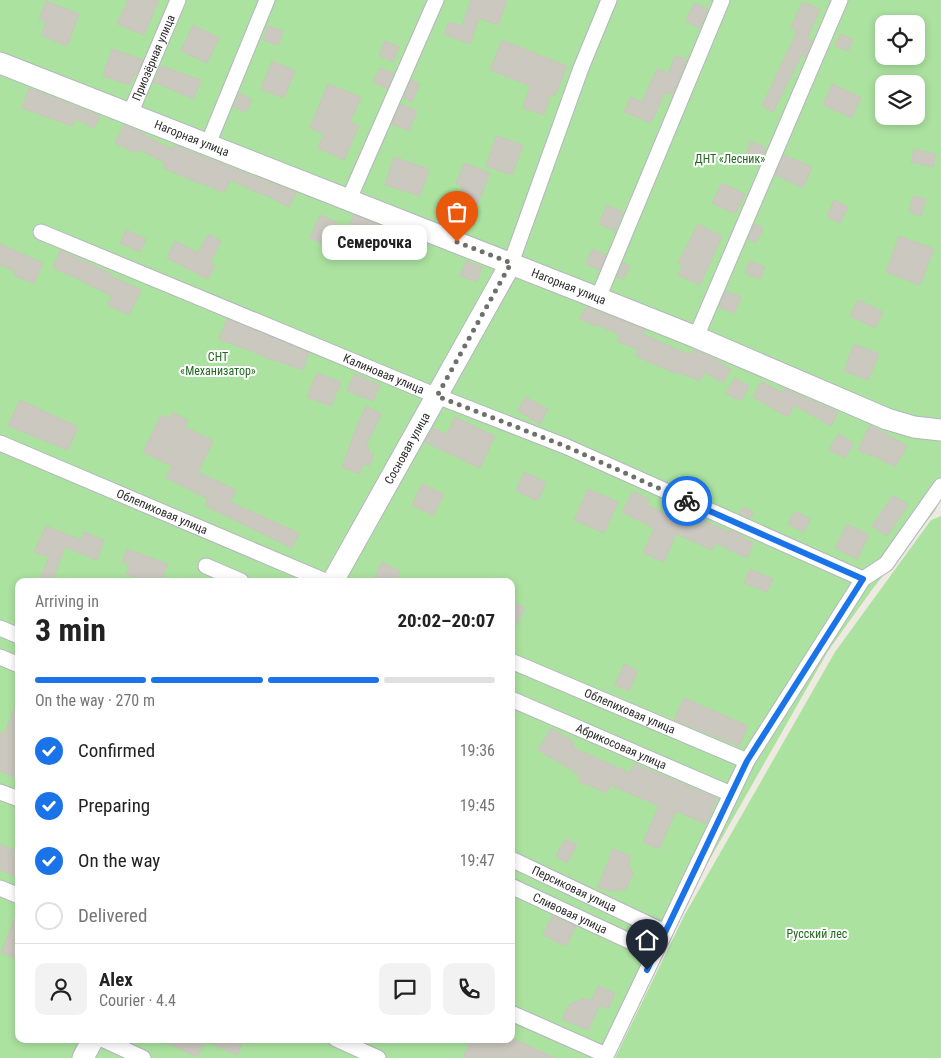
<!DOCTYPE html>
<meta charset="utf-8">
<style>
body{margin:0;font-family:"Roboto Condensed",sans-serif;background:#f2f2f2;color:#222;height:100vh;display:flex;flex-direction:column;font-size:19px;white-space:nowrap}
*{box-sizing:border-box;margin:0}
p{font-size:16px;color:#767676}
.icon{flex:none;width:28px;height:28px;fill:none;stroke:currentColor;stroke-width:2;stroke-linecap:round;stroke-linejoin:round}
.map{position:relative;flex:1;overflow:hidden}
.side{position:absolute;left:15px;top:578px;width:500px;height:465px;display:flex;flex-direction:column;background:#fff;border-radius:10px;box-shadow:0 2px 8px #0003}
.side>*{flex:none}
.fabs{position:absolute;left:875px;top:15px;display:grid;gap:10px}
.fabs a{display:grid;place-items:center;width:50px;height:50px;border-radius:10px;background:#fff;box-shadow:0 2px 8px #0003;font-size:25px}
.pin{position:absolute;display:grid;place-items:center;width:42px;height:42px;color:#fff;margin:-51px -21px;border-radius:50% 50% 50% 0;rotate:-45deg;box-shadow:0 0 5px #0007}
.pin .icon{rotate:45deg}
.courier{position:absolute;display:grid;place-items:center;width:50px;height:50px;margin:-25px;border:4px solid #1a73e8;border-radius:50%;background:#fff;color:#222;box-shadow:0 1px 6px #0007}
.bubble{position:absolute;height:35px;border-radius:10px;background:#fff;box-shadow:0 2px 8px #0003;font-size:16px;font-weight:700;line-height:35px;text-align:center}
.headline em{font-style:normal;font-weight:700}
.headline div{display:flex;flex-direction:column-reverse}
.headline{display:flex;align-items:center;justify-content:space-between;height:85px;padding:0 20px}
h1{font-size:32px;font-weight:700;line-height:38px}
.bar{display:grid;grid-template-columns:repeat(4,1fr);gap:8px 5px;align-content:center;height:60px;padding:0 20px}
.bar i{height:6px;border-radius:4px;background:#e0e0e0}
.bar .active{background:#1a73e8}
.bar p{grid-column:span 4}
.line{display:flex;align-items:center;gap:12px;padding:0 20px;border-top:1px solid #e0e0e0}
.line div{flex:1}
.round{display:grid;place-items:center;flex:none;width:52px;height:52px;border-radius:10px;background:#f2f2f2}
ol{padding:0 20px;list-style:none}
li{display:flex;align-items:center;gap:15px;height:55px}
li p{margin-inline-start:auto}
li .icon{padding:5px;border-radius:50%;background:#1a73e8;color:#fff;stroke-width:4}
li:last-child{color:#767676}
li i{width:28px;height:28px;border:2px solid #e0e0e0;border-radius:50%}
.map>svg:first-child{display:block}
.green{fill:#ace2a0;fill-rule:evenodd}
.building{fill:#cac8bf;stroke:#cac7ba}
.lines{fill:none;stroke-linecap:round;stroke-linejoin:round}
.street-casing{stroke:#b4b4c0;stroke-width:17}
.secondary-casing{stroke:#b4b4c0;stroke-width:23}
.street{stroke:#fff;stroke-width:15}
.secondary{stroke:#fff;stroke-width:21}
.done{stroke:#716f6c;stroke-width:5;stroke-dasharray:0 9}
.route{stroke:#1a73e8;stroke-width:6}
.labels{text-anchor:middle;stroke-width:4;stroke-linejoin:round;paint-order:stroke}
.street-label{font-size:12px;fill:#2d2d2d;stroke:#fff}
.park-label{font-size:12px;fill:#216a1e;stroke:#fff}
</style>
<div class="map">
<svg width="941" height="1058" viewBox="0 0 941 1058">
<rect width="100%" height="100%" fill="#eeeae1"/>
<g class="green">
<path d="M0,0H941V498L935,511L874,587L828,651L677,917L609,1058H0ZM884,24H916V56H884ZM884,84H916V116H884ZM19,581H511V1039H19Z"/>
<path d="M941,516V1058H615L684,916L835,652L931,520Z"/>
</g>
<g class="building">
<path d="M128,0H159L144,35L117,24Z"/>
<path d="M471,0H507L498,25L479,18L470,44L444,34L449,22L462,26Z"/>
<path d="M46,1L79,14L67,46L41,35L46,22L39,19Z"/>
<path d="M802,2L820,9L807,39L812,41L806,57L802,55L773,112L762,106L797,31L791,28Z"/>
<path d="M694,3L708,9L700,28L686,22Z"/>
<path d="M193,25L219,38L207,63L181,51Z"/>
<path d="M268,26L283,31L278,45L263,40Z"/>
<path d="M840,34L853,40L848,51L835,46Z"/>
<path d="M502,40L567,66L555,96L551,94L544,115L523,108L530,86L490,70Z"/>
<path d="M385,41L399,47L393,62L379,55Z"/>
<path d="M112,49L143,60L136,75L134,74L130,85L103,76Z"/>
<path d="M676,55L687,60L672,95L665,92L651,123L624,112L631,97L642,102L657,69L668,73Z"/>
<path d="M272,61L295,71L284,98L261,89Z"/>
<path d="M161,66L201,80L193,99L154,82Z"/>
<path d="M380,68L394,73L387,89L373,82Z"/>
<path d="M411,80L420,84L412,102L404,98Z"/>
<path d="M328,84L361,97L350,122L359,126L344,160L318,148L324,134L310,128Z"/>
<path d="M832,84L861,97L852,118L823,105Z"/>
<path d="M29,88L100,116L94,128L75,119L72,126L22,108Z"/>
<path d="M239,93L252,100L245,113L234,106Z"/>
<path d="M401,104L417,111L409,131L392,124Z"/>
<path d="M124,125L145,134L144,135L172,149L174,145L296,193L289,207L264,194L263,195L230,180L224,193L202,183L201,184L163,168L165,163L138,149L136,153L115,143Z"/>
<path d="M496,136L523,145L512,175L486,166Z"/>
<path d="M751,141L766,148L759,165L744,158Z"/>
<path d="M914,149L936,154L933,167L911,162Z"/>
<path d="M784,155L812,167L803,188L775,175Z"/>
<path d="M394,157L429,169L420,196L385,185Z"/>
<path d="M464,163L490,173L473,216L455,209L463,187L456,184Z"/>
<path d="M722,183L745,194L736,213L733,212V213L712,203Z"/>
<path d="M913,196L926,199L921,216L909,212Z"/>
<path d="M834,200L848,207L840,223L827,217Z"/>
<path d="M607,205L623,212L615,231L599,224Z"/>
<path d="M320,215L337,222L326,245L310,238Z"/>
<path d="M354,215L411,238L401,260L385,252L388,245L362,234L357,243L344,236Z"/>
<path d="M698,224L722,236L700,285L678,275L683,265L678,263Z"/>
<path d="M755,224L763,228L756,243L748,239Z"/>
<path d="M126,230L146,239L140,252L120,243Z"/>
<path d="M208,234L221,241L210,263L215,265L208,279L167,258L175,241L198,253Z"/>
<path d="M899,236L934,249L920,285L886,272Z"/>
<path d="M0,244L43,263L34,284L14,275L15,271L0,265Z"/>
<path d="M592,249L606,255L600,270L586,264Z"/>
<path d="M60,250L112,274L111,276L141,290L129,315L107,305L112,296L81,281V280L53,268Z"/>
<path d="M466,261L482,267L477,282L460,276Z"/>
<path d="M750,261L765,267L760,279L745,273Z"/>
<path d="M623,263L630,266L623,280L617,277Z"/>
<path d="M726,291L741,297L735,313L719,307Z"/>
<path d="M858,300L883,312L875,328L850,316Z"/>
<path d="M586,307L645,330L643,334L690,355L693,349L713,358L731,369L723,383L704,372L700,381L678,372L677,374L636,356L638,350L617,341L620,335L596,324L595,326L580,319Z"/>
<path d="M227,319L309,353L303,370L275,360L274,361L242,347V348L219,339Z"/>
<path d="M854,344L879,354L868,380L844,371Z"/>
<path d="M317,373L341,382L331,406L307,397Z"/>
<path d="M354,374L380,385L373,401L347,391Z"/>
<path d="M735,378L749,386L741,401L726,393Z"/>
<path d="M761,381L781,392L783,388L838,412L831,426L794,405L788,417L753,397Z"/>
<path d="M525,397L548,409L540,424L518,411Z"/>
<path d="M20,400L78,427L68,450L8,426Z"/>
<path d="M366,406L381,414L366,446L369,448L368,451L374,454L369,466L363,464L359,474L342,467L358,423Z"/>
<path d="M172,412L188,420L185,427L213,441L198,472L236,490L230,502L299,533L292,548L205,506L208,499L166,478L172,466L143,452L161,415L169,419Z"/>
<path d="M455,417L495,436L480,468L425,442L433,428L447,434Z"/>
<path d="M870,425L907,446L895,467L872,455V456L858,450Z"/>
<path d="M838,434L854,443L845,458L829,450Z"/>
<path d="M524,472L546,482L538,501L516,491Z"/>
<path d="M422,484L444,494L433,516L412,505Z"/>
<path d="M588,489L618,502L604,533L574,520Z"/>
<path d="M633,491L650,500L647,505L697,527L701,519L729,532L730,530L742,535L741,537L753,543L747,558L715,543L712,550L676,534L664,562L643,553L654,528L622,512Z"/>
<path d="M893,495L908,505L887,536L872,526Z"/>
<path d="M743,507L754,512L750,518L739,513Z"/>
<path d="M795,511L810,519L804,532L788,524Z"/>
<path d="M847,524L869,535L857,559L835,548Z"/>
<path d="M46,526L81,540L84,532L104,540L97,560L65,547L52,581H39L49,557L34,552Z"/>
<path d="M127,549L168,564L161,581H146L126,574L130,565L122,562Z"/>
<path d="M382,562L400,571L395,581H373Z"/>
<path d="M750,569L773,579L767,592L744,583Z"/>
<path d="M511,601L525,608L511,636Z"/>
<path d="M624,664L638,671L629,691L615,685Z"/>
<path d="M684,698L748,726L739,746L674,720Z"/>
<path d="M18,700H19V779L0,771V732L4,734Z"/>
<path d="M551,728L574,742L572,747L630,773L634,764L717,798L706,824L676,811L659,849L643,842L659,806L610,785L607,793L578,781L580,775L538,750Z"/>
<path d="M565,839L577,845L567,863L556,856Z"/>
<path d="M0,844L19,852V878L0,870Z"/>
<path d="M613,849L631,856L628,865L633,873L626,889L611,891L598,887Z"/>
<path d="M18,910H19V960L1,953Z"/>
<path d="M552,916L576,926L566,946L543,935Z"/>
<path d="M598,986L615,993L608,1009L600,1005L588,1030L562,1019L569,1005L585,998L592,1000Z"/>
<path d="M158,1039H244L237,1055L205,1040L197,1057Z"/>
<path d="M471,1039H514L555,1058H463Z"/>
</g>
<g class="lines">
<g class="street-casing">
<g id="street">
<path id="s1" d="M130,114L178,0"/>
<path d="M208,144L267,0"/>
<path d="M349,199L436,0"/>
<path id="s2" d="M41,232L437,396L565,446L863,579"/>
<path d="M511,263L581,68L609,0"/>
<path d="M598,298L722,0"/>
<path d="M696,337L840,0"/>
<path id="s3" d="M0,443L325,581"/>
<path d="M206,566L241,581"/>
<path d="M0,628L19,636"/>
<path d="M0,657L19,665"/>
<path id="s4" d="M511,661L747,761"/>
<path id="s5" d="M511,699L731,794"/>
<path d="M0,792L19,799"/>
<path id="s6" d="M511,859L665,932"/>
<path id="s7" d="M511,886L655,953"/>
<path d="M0,888L19,896"/>
<path d="M511,1013L606,1055"/>
<path d="M102,1039L143,1058"/>
<path d="M336,1039L378,1058"/>
<path d="M605,1058L747,761L863,579L886,564L941,486"/>
</g>
</g>
<g class="secondary-casing">
<g id="secondary">
<path id="s8" d="M0,63L598,298L696,337L887,419L914,427L941,430"/>
<path id="s9" d="M333,581L511,263"/>
<path d="M83,1058L93,1039"/>
</g>
</g>
<use href="#street" class="street"/>
<use href="#secondary" class="secondary"/>
</g>
<g class="lines">
<path class="done" d="M457,242L511,263L437,396L565,446L687,501"/>
<path class="route" d="M647,970L747,761L863,579L687,501"/>
</g>
<g class="labels">
<g class="street-label">
<text dy="4" stroke="none"><textPath href="#s1" startOffset="61">Приозёрная улица</textPath></text>
<text dy="4" stroke="none"><textPath href="#s8" startOffset="206">Нагорная улица</textPath></text>
<text dy="4" stroke="none"><textPath href="#s8" startOffset="611">Нагорная улица</textPath></text>
<text dy="4" stroke="none"><textPath href="#s2" startOffset="371">Калиновая улица</textPath></text>
<text dy="4" stroke="none"><textPath href="#s9" startOffset="152">Сосновая улица</textPath></text>
<text dy="4" stroke="none"><textPath href="#s3" startOffset="176">Облепиховая улица</textPath></text>
<text dy="4" stroke="none"><textPath href="#s4" startOffset="129">Облепиховая улица</textPath></text>
<text dy="4" stroke="none"><textPath href="#s5" startOffset="120">Абрикосовая улица</textPath></text>
<text dy="4" stroke="none"><textPath href="#s6" startOffset="70">Персиковая улица</textPath></text>
<text dy="4" stroke="none"><textPath href="#s7" startOffset="65">Сливовая улица</textPath></text>
</g>
<g class="park-label">
<text x="730" y="163">ДНТ «Лесник»</text>
<text x="218" y="361">СНТ<tspan x="218" dy="14">«Механизатор»</tspan></text>
<text x="817" y="938">Русский лес</text>
</g>
</g>
</svg>
<div class="fabs">
<a><svg class="icon" aria-label="locate" viewBox="0 0 24 24"><circle cx="12" cy="12" r="6"/><path d="M12 2v4M12 18v4M2 12h4M18 12h4"/></svg></a>
<a><svg class="icon" aria-label="layers" viewBox="0 0 24 24"><path d="M12 4l9 5-9 5-9-5zM3 14l9 5 9-5"/></svg></a>
</div>
<div class="pin" style="left:457px;top:242px;background:#ea580c"><svg class="icon" aria-label="bag" viewBox="0 0 24 24"><path d="M5 8h14l-1 12H6zM9 8a3 3 0 0 1 6 0"/></svg></div>
<div class="pin" style="left:647px;top:970px;background:#1f2937"><svg class="icon" aria-label="home" viewBox="0 0 24 24"><path d="M3 11l9-7 9 7M6 9v11h12V9"/></svg></div>
<div class="courier" style="left:687px;top:501px"><svg class="icon" aria-label="bike" viewBox="0 0 24 24"><circle cx="6" cy="16" r="4"/><circle cx="18" cy="16" r="4"/><path d="M6 16l4-8h5l3 8M10 8l3 8H6M13 5h3"/></svg></div>
<div class="bubble" style="left:322px;top:225px;width:105px">Семерочка</div>
<section class="side">
<div class="headline"><div><h1>3 min</h1><p>Arriving in</p></div><em>20:02–20:07</em></div>
<div class="bar"><i class="active"></i><i class="active"></i><i class="active"></i><i></i><p>On the way · 270 m</p></div>
<ol>
<li><svg class="icon" aria-label="check" viewBox="0 0 24 24"><path d="M5 12l5 5 9-10"/></svg>Confirmed<p>19:36</p></li>
<li><svg class="icon" aria-label="check" viewBox="0 0 24 24"><path d="M5 12l5 5 9-10"/></svg>Preparing<p>19:45</p></li>
<li><svg class="icon" aria-label="check" viewBox="0 0 24 24"><path d="M5 12l5 5 9-10"/></svg>On the way<p>19:47</p></li>
<li><i></i>Delivered</li>
</ol>
<div class="line" style="height:90px"><a class="round"><svg class="icon" aria-label="person" viewBox="0 0 24 24"><circle cx="12" cy="8" r="4"/><path d="M4 21q1-7 8-7t8 7"/></svg></a><div><b>Alex</b><p>Courier · 4.4</p></div><a class="round"><svg class="icon" aria-label="chat" viewBox="0 0 24 24"><path d="M4 5h16v11H9l-5 4z"/></svg></a><a class="round"><svg class="icon" aria-label="phone" viewBox="0 0 24 24"><path d="M5 4h4l2 5-3 2q2 4 5 5l2-3 5 2v4C11 20 4 13 5 4z"/></svg></a></div>
</section>
</div>
